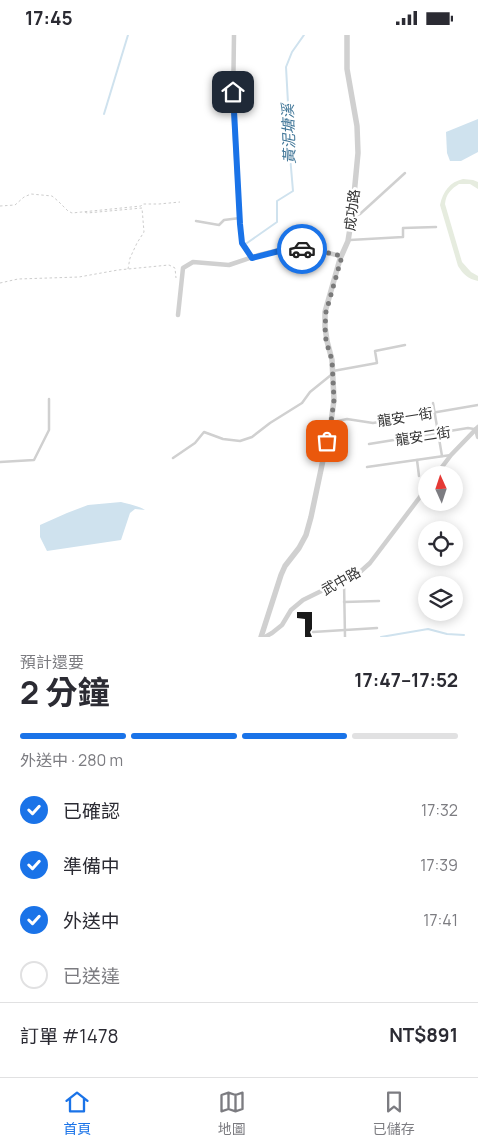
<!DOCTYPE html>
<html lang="zh-TW">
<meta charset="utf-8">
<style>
body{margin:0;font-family:Manrope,"Noto Sans TC",sans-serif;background:#f2f2f3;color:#2b2b33;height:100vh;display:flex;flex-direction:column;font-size:19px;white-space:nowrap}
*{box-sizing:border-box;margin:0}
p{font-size:16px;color:#7c7c81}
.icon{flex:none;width:28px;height:28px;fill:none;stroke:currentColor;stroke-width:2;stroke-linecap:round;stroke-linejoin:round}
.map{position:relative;height:602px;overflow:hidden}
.sheet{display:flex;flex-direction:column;background:#fff;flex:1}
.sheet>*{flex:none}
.needle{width:32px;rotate:357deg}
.fabs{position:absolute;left:418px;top:431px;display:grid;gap:10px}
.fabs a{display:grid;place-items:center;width:45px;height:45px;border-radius:50%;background:#fff;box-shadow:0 2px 12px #0003;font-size:25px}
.pin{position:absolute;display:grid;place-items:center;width:42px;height:42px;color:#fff;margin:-21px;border-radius:10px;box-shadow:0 2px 8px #0006}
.courier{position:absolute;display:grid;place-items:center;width:50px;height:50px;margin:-25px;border:4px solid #1a73e8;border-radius:50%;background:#fff;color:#222;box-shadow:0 1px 6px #0007}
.head em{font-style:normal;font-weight:700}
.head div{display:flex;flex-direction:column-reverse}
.head{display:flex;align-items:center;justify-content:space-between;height:85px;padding:0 20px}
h1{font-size:32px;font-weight:700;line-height:38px}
.bar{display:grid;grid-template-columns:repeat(4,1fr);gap:8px 5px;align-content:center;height:60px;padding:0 20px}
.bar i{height:6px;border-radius:4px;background:#e1e1e2}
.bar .active{background:#1a73e8}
.bar p{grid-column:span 4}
.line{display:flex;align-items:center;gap:12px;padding:0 20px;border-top:1px solid #e1e1e2}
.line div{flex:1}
ol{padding:0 20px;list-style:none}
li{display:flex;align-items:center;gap:15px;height:55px}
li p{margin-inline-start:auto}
li .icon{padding:5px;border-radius:50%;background:#1a73e8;color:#fff;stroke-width:4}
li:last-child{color:#7c7c81}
li i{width:28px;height:28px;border:2px solid #e1e1e2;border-radius:50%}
.status{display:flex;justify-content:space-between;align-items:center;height:35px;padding:0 25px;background:#fff;direction:ltr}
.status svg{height:14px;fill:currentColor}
.menu{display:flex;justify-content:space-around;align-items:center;height:70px;border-top:1px solid #e1e1e2;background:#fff;font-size:14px;color:#7c7c81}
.menu a{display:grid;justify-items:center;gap:2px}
.menu .active{color:#1a73e8}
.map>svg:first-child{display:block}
.green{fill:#e6ecdf}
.water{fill:#cfe2ee}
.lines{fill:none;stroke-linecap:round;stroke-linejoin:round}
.stream{stroke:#cfe2ee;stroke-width:2}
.building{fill:#1a1a1a}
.path{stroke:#cdcdcd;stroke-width:1;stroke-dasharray:2.5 2.5;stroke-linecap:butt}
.service{stroke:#d0d0d0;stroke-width:2.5}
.minor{stroke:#d0d0d0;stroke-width:4.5}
.tertiary{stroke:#d0d0d0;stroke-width:5.5}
.done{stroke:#7a7a7a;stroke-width:5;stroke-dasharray:0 9}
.route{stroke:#1a73e8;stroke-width:6}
.labels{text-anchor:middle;stroke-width:5;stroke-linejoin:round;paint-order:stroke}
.street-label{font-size:14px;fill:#333;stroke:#fff}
.water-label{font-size:15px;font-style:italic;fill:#3f7597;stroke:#fff}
</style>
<div class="status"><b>17:45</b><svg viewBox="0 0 49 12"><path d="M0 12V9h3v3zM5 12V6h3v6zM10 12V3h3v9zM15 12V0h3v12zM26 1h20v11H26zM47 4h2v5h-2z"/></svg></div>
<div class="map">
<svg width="478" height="602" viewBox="0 0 478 602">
<rect width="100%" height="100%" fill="#fff"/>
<path class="green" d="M463,144L473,145L478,147V154L470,149H459C451,154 446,159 445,169L462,227L471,237L478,241V246C468,244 463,239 458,231L440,170C443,156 450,147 463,144Z"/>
<g class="water">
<path d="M478,84V117L461,126H450L447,118L446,97Z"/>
<path d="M121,467C128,469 139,471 145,475L135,474L130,478L121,505L47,516L40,502V490L67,478L88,470Z"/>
</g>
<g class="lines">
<g class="stream">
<path d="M104,79L128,0"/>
<path d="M247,208L277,187V166L293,156L289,109L286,95L289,86L286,32L292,17L304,0"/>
<path d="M381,602L428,594L447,599L464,600"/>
</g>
</g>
<path class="building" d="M297,577H312V594L310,597L312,602H305V584L297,583Z"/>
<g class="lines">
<g class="path">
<path d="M0,171L15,170L24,162L31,159L52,161L58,166L68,176L72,178L141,171L143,169H159L180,167"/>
<path d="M85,177L87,178L142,173L144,197L137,208L130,223L128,234"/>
<path d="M0,248L18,244L79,242L118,235L169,230L175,233L176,243"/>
</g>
<g class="service">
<path d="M354,181L360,179L405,138"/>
<path d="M196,186L219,190L224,185L240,183"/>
<path d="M350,205L403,202V193L436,192"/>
<path d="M333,336L377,328L375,316L405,310"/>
<path d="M433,368L442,421"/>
<path d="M333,387L347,384L373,388L478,370"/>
<path d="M369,409L468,393L474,394"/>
<path d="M173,423L195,408L204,397L223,404L240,406L252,402L270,388L302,368L310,357L331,340"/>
<path d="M417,425L419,441"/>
<path d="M0,427L34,425L49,395V364"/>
<path d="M367,432L451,420"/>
<path d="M344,546L345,602"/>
<path d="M344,567L379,566"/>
<path d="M313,597L377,593"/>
</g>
<g class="minor">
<path d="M234,0L233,71L240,189L242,208L252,223"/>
<path d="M178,280L183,233L193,227L229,230L259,220L287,213L315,215L341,221"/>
<path d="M476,394L478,402"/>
<path d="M436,440L451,420L478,392"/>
<path d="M265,602L272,598L282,590L291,575L303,565L360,537L370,528L426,454"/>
</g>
<path class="tertiary" d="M261,602L281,540L285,531L299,513L306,500L311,482L331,387L334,365L332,325L327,306L325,292V277L340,224L348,206L352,181L358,118L357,91L347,34V0"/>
</g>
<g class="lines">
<path class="done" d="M302,214L315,215L342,221L326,277L325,292L326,306L332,325L334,365L331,387L327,406"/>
<path class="route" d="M233,57L240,189L242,208L252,223L287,214H302"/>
</g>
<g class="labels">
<g class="street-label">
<text transform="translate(352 175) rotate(-83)" y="5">成功路</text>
<text transform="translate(405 382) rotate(-9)" y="5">龍安一街</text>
<text transform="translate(423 401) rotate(-9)" y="5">龍安二街</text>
<text transform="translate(341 546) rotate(-29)" y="5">武中路</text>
</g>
<g class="water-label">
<text transform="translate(289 99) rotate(-92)" y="5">黃泥塘溪</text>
</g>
</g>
</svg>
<div class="fabs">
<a><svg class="needle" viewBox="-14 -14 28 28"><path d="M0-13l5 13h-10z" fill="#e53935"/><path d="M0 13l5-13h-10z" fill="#7c7c81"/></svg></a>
<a><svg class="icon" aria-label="locate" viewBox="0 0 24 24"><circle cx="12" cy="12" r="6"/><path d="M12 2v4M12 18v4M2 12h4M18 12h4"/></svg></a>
<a><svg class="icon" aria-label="layers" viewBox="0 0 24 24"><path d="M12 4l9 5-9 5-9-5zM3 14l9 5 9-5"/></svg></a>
</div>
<div class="pin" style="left:327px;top:406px;background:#ea580c"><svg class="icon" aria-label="bag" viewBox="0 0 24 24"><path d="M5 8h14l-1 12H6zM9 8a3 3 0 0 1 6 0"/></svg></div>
<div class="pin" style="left:233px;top:57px;background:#1f2937"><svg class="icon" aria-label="home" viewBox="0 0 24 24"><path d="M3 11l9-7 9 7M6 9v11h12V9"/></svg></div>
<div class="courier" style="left:302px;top:214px"><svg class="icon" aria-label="car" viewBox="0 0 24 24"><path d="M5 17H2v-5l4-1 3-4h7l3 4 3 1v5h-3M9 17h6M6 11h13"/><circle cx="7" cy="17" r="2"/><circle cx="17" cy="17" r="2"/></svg></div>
</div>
<section class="sheet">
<div class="head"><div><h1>2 分鐘</h1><p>預計還要</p></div><em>17:47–17:52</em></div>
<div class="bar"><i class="active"></i><i class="active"></i><i class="active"></i><i></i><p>外送中 · 280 m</p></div>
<ol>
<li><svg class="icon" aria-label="check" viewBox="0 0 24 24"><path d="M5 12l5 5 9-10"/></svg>已確認<p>17:32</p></li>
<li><svg class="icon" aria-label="check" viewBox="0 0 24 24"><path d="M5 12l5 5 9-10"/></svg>準備中<p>17:39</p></li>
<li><svg class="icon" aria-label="check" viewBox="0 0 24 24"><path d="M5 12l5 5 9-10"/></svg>外送中<p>17:41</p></li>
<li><i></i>已送達</li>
</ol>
<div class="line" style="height:65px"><div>訂單 #1478</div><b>NT$891</b></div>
</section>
<nav class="menu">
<a class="active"><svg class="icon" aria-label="home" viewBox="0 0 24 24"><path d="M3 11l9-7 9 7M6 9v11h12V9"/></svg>首頁</a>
<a><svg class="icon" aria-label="map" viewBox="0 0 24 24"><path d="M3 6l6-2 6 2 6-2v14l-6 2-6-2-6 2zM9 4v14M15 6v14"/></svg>地圖</a>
<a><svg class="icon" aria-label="saved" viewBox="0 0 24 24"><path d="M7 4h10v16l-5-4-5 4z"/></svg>已儲存</a>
</nav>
